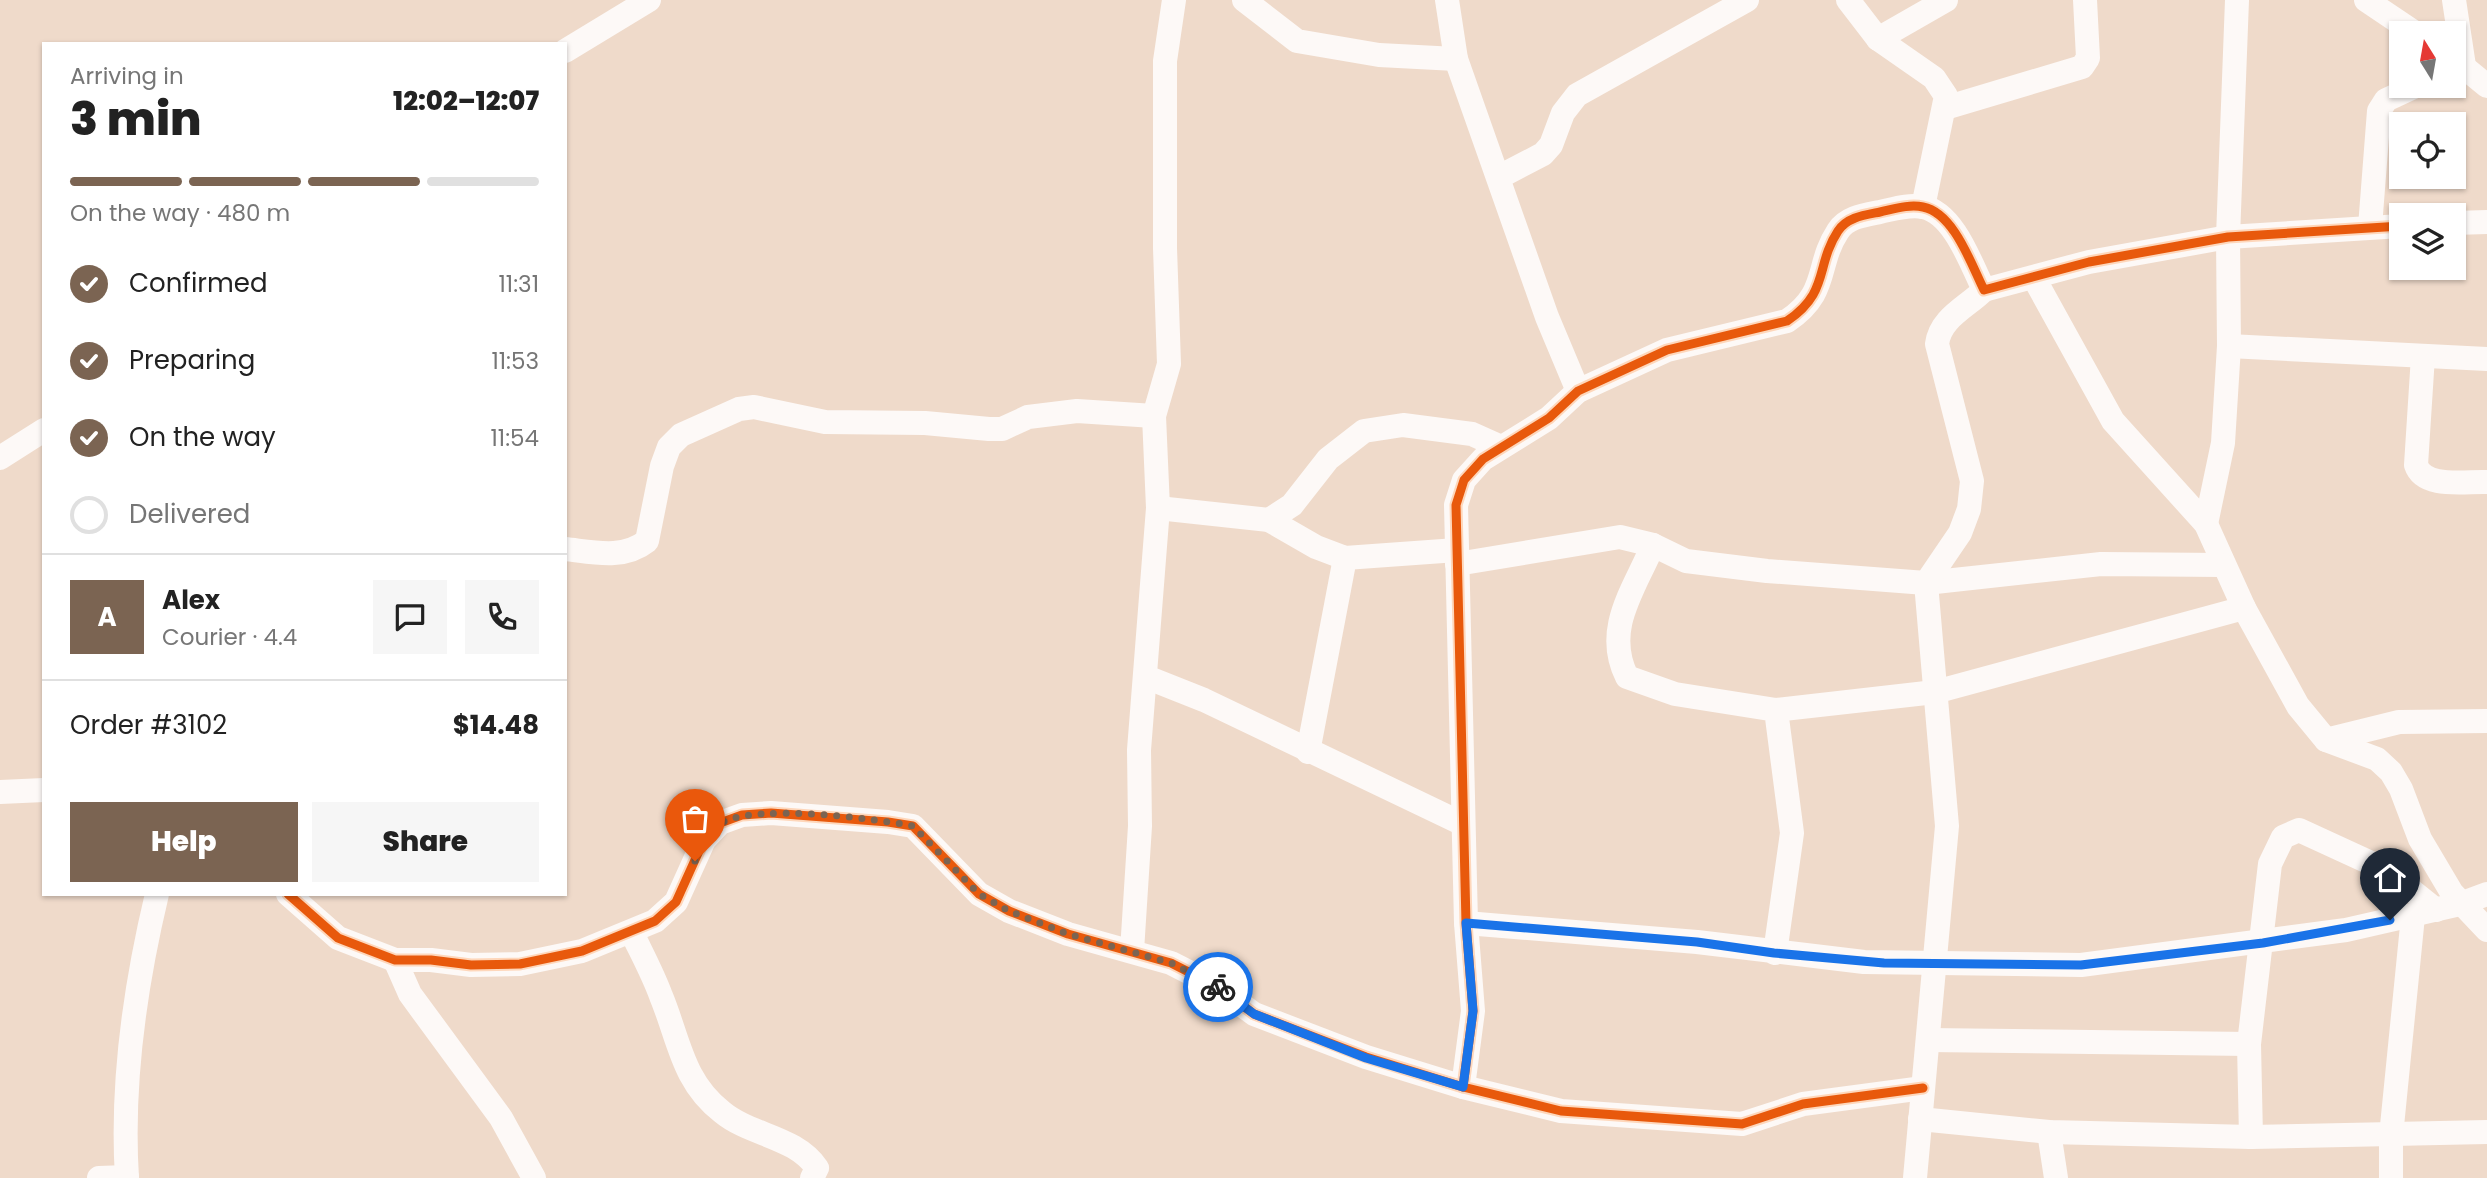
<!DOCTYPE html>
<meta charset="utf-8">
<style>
body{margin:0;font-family:Poppins,sans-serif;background:#f6f6f6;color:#222;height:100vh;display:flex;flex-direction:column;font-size:26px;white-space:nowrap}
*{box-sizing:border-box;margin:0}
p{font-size:23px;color:#767676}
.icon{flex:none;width:38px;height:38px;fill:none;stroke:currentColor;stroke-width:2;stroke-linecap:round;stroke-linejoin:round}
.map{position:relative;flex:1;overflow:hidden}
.panel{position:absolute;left:42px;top:42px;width:525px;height:854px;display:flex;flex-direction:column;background:#fff;border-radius:0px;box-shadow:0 2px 5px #0004}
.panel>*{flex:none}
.needle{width:46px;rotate:349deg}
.fabs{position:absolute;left:2389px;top:21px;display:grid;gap:14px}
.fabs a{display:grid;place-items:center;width:77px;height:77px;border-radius:0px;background:#fff;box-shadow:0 2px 5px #0004;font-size:35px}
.pin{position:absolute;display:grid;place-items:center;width:60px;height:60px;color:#fff;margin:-72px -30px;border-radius:50% 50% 50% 0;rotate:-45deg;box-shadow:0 0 7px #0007}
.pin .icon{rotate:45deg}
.courier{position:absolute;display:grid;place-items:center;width:70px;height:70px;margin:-35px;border:5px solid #1a73e8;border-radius:50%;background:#fff;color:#222;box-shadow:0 2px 9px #0007}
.overview em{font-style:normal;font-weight:800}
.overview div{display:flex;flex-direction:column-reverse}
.overview{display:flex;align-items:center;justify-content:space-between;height:119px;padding:0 28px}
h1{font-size:46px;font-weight:800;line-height:52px}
.bar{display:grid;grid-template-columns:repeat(4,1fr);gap:10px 7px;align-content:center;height:84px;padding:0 28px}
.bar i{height:9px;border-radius:5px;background:#e0e0e0}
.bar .active{background:#7b6452}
.bar p{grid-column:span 4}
.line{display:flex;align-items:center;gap:18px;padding:0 28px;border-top:2px solid #e0e0e0}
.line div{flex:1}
.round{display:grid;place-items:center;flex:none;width:74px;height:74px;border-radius:0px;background:#f6f6f6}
ol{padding:0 28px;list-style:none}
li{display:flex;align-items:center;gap:21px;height:77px}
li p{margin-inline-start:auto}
li .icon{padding:7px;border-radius:50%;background:#7b6452;color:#fff;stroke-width:4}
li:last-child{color:#767676}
li i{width:38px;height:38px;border:4px solid #e0e0e0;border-radius:50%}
.action{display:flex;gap:14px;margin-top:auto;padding:14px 28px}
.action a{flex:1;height:80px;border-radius:0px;background:#7b6452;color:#fff;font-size:28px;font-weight:800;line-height:80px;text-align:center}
.action a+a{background:#f6f6f6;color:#222}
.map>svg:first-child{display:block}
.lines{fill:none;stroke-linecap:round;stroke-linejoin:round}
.minor{stroke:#fdf9f7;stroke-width:24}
.cycleway-casing{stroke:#fed7bb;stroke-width:13}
.cycleway{stroke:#e8590c;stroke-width:9}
.done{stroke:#7b6452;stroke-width:7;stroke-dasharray:0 12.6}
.route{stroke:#1a73e8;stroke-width:9}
</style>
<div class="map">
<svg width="2487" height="1178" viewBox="0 0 2487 1178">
<rect width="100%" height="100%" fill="#efdaca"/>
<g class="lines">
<g class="minor">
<path d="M1244,0L1297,41L1379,55L1456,59"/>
<path d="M1447,0L1456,59L1547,317L1578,391"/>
<path d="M1848,0L1878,39L1934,78L1946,96L1923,207"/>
<path d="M2366,0L2415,33"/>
<path d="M1878,39L1946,0"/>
<path d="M565,51L649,0"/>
<path d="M2454,59L2487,86"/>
<path d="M2454,70L2464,66L2454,0"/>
<path d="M1945,108L2082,67L2088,58L2085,0"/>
<path d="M1499,177L1543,154L1551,145L1563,113L1577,95L1747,0"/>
<path d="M2454,223L2487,222"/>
<path d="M2370,227L2379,111L2386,100L2416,86"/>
<path d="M2034,278L2113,421L2206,524L2244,608L2298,706L2326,740L2377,759L2391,772L2401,789L2420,839L2452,893L2487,930"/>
<path d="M2229,346L2487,359"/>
<path d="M2423,356L2416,465C2424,489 2465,481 2487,482"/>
<path d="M0,458L44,430"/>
<path d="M1158,508L1269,520L1316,547L1345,558L1457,550"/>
<path d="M1269,520L1292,505L1328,459L1364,431L1403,425L1472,434L1501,447"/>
<path d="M2206,524L2223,443L2229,346L2228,237L2237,0"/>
<path d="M1653,545C1634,590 1603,629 1627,677L1675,694L1776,710L1792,833L1775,953"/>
<path d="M565,549C593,552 623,560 647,541L662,466L669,447L681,435L739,409L754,407L825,422L925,423L989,429H1002L1028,417L1077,411L1154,416"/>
<path d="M1457,564L1620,537L1653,545L1686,561L1767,571L1926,583L2101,564L2222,565"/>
<path d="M1146,677L1204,700L1463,824"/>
<path d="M1776,710L1935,692L2244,608"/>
<path d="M2326,740L2399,722L2487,721"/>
<path d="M1308,752L1345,558"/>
<path d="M0,792L44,790"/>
<path d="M288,894L338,938L395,960H431L471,965L520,964L582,951L655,921L676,902L704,840L720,823L742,815L771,813L888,822L913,826L979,894L1009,911L1068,934L1171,963L1218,987L1254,1014L1366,1057L1463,1087L1561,1111L1742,1124L1803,1104L1923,1088"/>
<path d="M1466,923L1697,942L1864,962L2081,965L2346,930L2460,904L2487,894"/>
<path d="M632,933C642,954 653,974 661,996C679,1039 682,1081 722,1112C751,1136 795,1136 817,1168L812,1178"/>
<path d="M1132,951L1140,826L1139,750L1158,508L1154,416L1169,364L1165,248V61L1174,0"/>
<path d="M395,960L410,994L501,1118L534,1178"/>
<path d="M1928,1040L2249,1044"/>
<path d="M1463,1087L1473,1011L1466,923L1456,505L1464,480L1483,459L1549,418L1578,391L1667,350L1787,321C1830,292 1815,266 1838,231C1847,217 1865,215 1880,212C1894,209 1909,204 1923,207C1954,213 1971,264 1984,290L2089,262L2228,237L2401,226"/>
<path d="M1920,1119L2049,1132L2251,1137L2487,1132"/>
<path d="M2049,1132L2056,1178"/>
<path d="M2251,1137L2249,1044L2270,864L2283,837L2299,830L2386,870L2436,910"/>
<path d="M99,1178L127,1177"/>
<path d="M127,1178C121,1084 135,986 157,894"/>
<path d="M1915,1178L1947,826L1926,583L1960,533L1969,509L1972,481L1937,344C1940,318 1967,307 1984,290"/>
<path d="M2391,1178V1136L2413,916"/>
</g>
<g class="cycleway-casing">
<g id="cycleway">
<path d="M288,894L338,938L395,960H431L471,965L520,964L582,951L655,921L676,902L704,840L720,823L742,815L771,813L888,822L913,826L979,894L1009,911L1068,934L1171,963L1218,987L1254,1014L1366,1057L1463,1087L1561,1111L1742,1124L1803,1104L1923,1088"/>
<path d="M1463,1087L1473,1011L1466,923L1456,505L1464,480L1483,459L1549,418L1578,391L1667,350L1787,321C1830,292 1815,266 1838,231C1847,217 1865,215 1880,212C1894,209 1909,204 1923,207C1954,213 1971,264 1984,290L2089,262L2228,237L2401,226"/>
</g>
</g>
<use href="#cycleway" class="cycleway"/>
</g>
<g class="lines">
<path class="done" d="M695,861C701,847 708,829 723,822C761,804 870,818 913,826L979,894L1009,911L1068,934L1171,963L1218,987"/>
<path class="route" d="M1218,987L1254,1014L1366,1058L1463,1087L1473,1011L1466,923L1697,942L1774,953L1884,963L2081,965L2263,943L2390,920"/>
</g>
</svg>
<div class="fabs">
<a><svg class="needle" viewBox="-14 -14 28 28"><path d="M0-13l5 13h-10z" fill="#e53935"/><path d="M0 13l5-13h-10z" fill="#767676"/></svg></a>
<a><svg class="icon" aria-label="locate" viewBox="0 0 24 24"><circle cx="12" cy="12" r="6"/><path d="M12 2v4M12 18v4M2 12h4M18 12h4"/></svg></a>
<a><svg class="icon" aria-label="layers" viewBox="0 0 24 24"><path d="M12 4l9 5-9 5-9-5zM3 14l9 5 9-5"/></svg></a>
</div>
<div class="pin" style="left:695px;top:861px;background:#ea580c"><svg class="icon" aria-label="bag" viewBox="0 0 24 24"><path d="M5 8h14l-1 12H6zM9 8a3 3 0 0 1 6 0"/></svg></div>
<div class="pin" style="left:2390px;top:920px;background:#1f2937"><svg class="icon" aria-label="home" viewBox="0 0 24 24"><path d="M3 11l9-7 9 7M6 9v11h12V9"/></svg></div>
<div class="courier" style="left:1218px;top:987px"><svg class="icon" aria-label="bike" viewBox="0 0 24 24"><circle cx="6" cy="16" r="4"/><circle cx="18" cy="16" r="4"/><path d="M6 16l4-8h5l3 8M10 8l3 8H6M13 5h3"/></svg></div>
<section class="panel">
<div class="overview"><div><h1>3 min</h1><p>Arriving in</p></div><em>12:02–12:07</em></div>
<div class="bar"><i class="active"></i><i class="active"></i><i class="active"></i><i></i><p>On the way · 480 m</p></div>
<ol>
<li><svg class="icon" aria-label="check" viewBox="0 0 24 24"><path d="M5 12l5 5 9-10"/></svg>Confirmed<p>11:31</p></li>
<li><svg class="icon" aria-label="check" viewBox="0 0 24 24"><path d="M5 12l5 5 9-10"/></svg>Preparing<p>11:53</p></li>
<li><svg class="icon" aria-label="check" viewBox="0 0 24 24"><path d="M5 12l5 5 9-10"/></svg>On the way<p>11:54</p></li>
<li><i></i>Delivered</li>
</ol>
<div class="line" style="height:126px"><b class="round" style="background:#7b6452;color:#fff">A</b><div><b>Alex</b><p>Courier · 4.4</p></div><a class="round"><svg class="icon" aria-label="chat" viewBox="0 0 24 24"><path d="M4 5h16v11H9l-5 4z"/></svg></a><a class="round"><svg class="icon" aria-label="phone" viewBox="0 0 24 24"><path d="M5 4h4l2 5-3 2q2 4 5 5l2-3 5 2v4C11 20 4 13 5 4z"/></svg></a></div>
<div class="line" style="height:91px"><div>Order #3102</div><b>$14.48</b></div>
<div class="action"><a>Help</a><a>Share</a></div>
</section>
</div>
